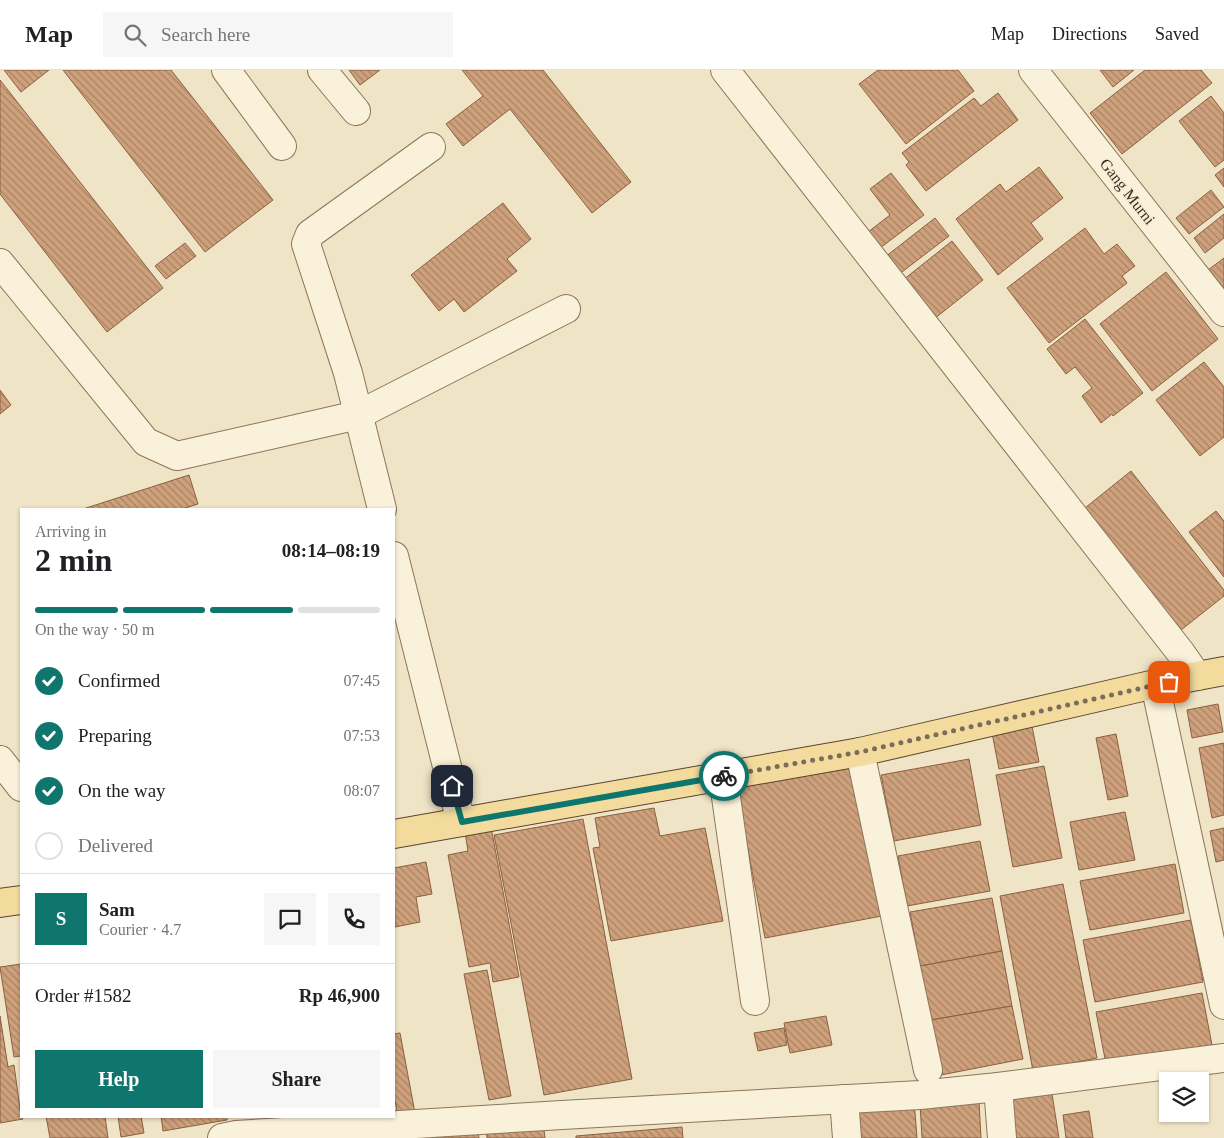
<!DOCTYPE html>
<meta charset="utf-8">
<style>
body{margin:0;font-family:"Times New Roman",serif;background:#f6f6f6;color:#202124;height:100vh;display:flex;flex-direction:column;font-size:19px;white-space:nowrap}
*{box-sizing:border-box;margin:0}
p{font-size:16px;color:#757577}
.icon{flex:none;width:28px;height:28px;fill:none;stroke:currentColor;stroke-width:2;stroke-linecap:round;stroke-linejoin:round}
.map{position:relative;flex:1;overflow:hidden}
.drawer{position:absolute;left:20px;top:438px;width:375px;height:610px;display:flex;flex-direction:column;background:#fff;border-radius:0px;box-shadow:0 1px 4px #0004}
.drawer>*{flex:none}
.buttons{position:absolute;left:1159px;top:1002px;display:grid;gap:10px}
.buttons a{display:grid;place-items:center;width:50px;height:50px;border-radius:0px;background:#fff;box-shadow:0 1px 4px #0004;font-size:25px}
.pin{position:absolute;display:grid;place-items:center;width:42px;height:42px;color:#fff;margin:-21px;border-radius:10px;box-shadow:0 2px 8px #0006}
.courier{position:absolute;display:grid;place-items:center;width:50px;height:50px;margin:-25px;border:4px solid #0f766e;border-radius:50%;background:#fff;color:#222;box-shadow:0 1px 6px #0007}
.overview em{font-style:normal;font-weight:700}
.overview div{display:flex;flex-direction:column-reverse}
.overview{display:flex;align-items:center;justify-content:space-between;height:85px;padding:0 15px}
h1{font-size:32px;font-weight:700;line-height:38px}
.bar{display:grid;grid-template-columns:repeat(4,1fr);gap:8px 5px;align-content:center;height:60px;padding:0 15px}
.bar i{height:6px;border-radius:4px;background:#e0e0e0}
.bar .current{background:#0f766e}
.bar p{grid-column:span 4}
.line{display:flex;align-items:center;gap:12px;padding:0 15px;border-top:1px solid #e0e0e0}
.line div{flex:1}
.round{display:grid;place-items:center;flex:none;width:52px;height:52px;border-radius:0px;background:#f6f6f6}
ol{padding:0 15px;list-style:none}
li{display:flex;align-items:center;gap:15px;height:55px}
li p{margin-inline-start:auto}
li .icon{padding:5px;border-radius:50%;background:#0f766e;color:#fff;stroke-width:4}
li:last-child{color:#757577}
li i{width:28px;height:28px;border:2px solid #e0e0e0;border-radius:50%}
.button{display:flex;gap:10px;margin-top:auto;padding:10px 15px}
.button a{flex:1;height:58px;border-radius:0px;background:#0f766e;color:#fff;font-size:20px;font-weight:700;line-height:58px;text-align:center}
.button a+a{background:#f6f6f6;color:#202124}
header{display:flex;align-items:center;gap:30px;box-sizing:border-box;height:70px;padding:0 25px;background:#fff;border-bottom:1px solid #e0e0e0}
header strong{font-size:24px}
nav{display:flex;gap:28px;margin-inline-start:auto;font-size:18px}
.search{width:350px;height:45px;background:#f6f6f6;display:flex;align-items:center;gap:12px;box-sizing:border-box;padding:0 18px;border-radius:0px;color:#757577;font-size:19px}
.map>svg:first-child{display:block}
.building{fill:url(#building-back-hatch);stroke:#8b6040}
.lines{fill:none;stroke-linecap:round;stroke-linejoin:round}
.minor-casing{stroke:#8b765b;stroke-width:30}
.major-casing{stroke:#59442f;stroke-width:30}
.minor{stroke:#faf1da;stroke-width:28}
.major{stroke:#f3db9d;stroke-width:28}
.done{stroke:#7a6d59;stroke-width:5;stroke-dasharray:0 9}
.route{stroke:#0f766e;stroke-width:6}
.labels{text-anchor:middle;stroke-width:4;stroke-linejoin:round;paint-order:stroke}
.street-label{font-size:16px;fill:#3b2d1f;stroke:#f7eed6}
</style>
<header>
<strong>Map</strong>
<div class="search"><svg class="icon" aria-label="search" viewBox="0 0 24 24"><circle cx="10" cy="10" r="6"/><path d="M15 15l6 6"/></svg>Search here</div>
<nav><a>Map</a><a>Directions</a><a>Saved</a></nav>
</header>
<div class="map">
<svg width="1224" height="1068" viewBox="0 0 1224 1068">
<defs>
<pattern id="building-back-hatch" width="6" height="6" patternUnits="userSpaceOnUse" patternTransform="scale(1.25)"><rect width="6" height="6" fill="#cea07b"/><path d="M-1 5l2 2M0 0l6 6M5-1l2 2" fill="none" stroke="#a88364"/></pattern>
</defs>
<rect width="100%" height="100%" fill="#f0e4c6"/>
<g class="building">
<path d="M4,0H49L21,22Z"/>
<path d="M63,0H171L273,130L205,182Z"/>
<path d="M349,0H380L360,15Z"/>
<path d="M462,0H543L631,112L592,143L510,39L463,76L446,54L483,26Z"/>
<path d="M878,0H958L974,21L906,74L859,14Z"/>
<path d="M1100,0H1134L1113,17Z"/>
<path d="M1145,0H1201L1212,13L1122,84L1090,43Z"/>
<path d="M0,10L163,218L107,262L0,124Z"/>
<path d="M998,23L1018,50L926,121L906,95L909,92L902,83L974,28L981,36Z"/>
<path d="M1211,26L1224,43V90L1215,97L1179,51Z"/>
<path d="M1039,97L1063,128L1031,153L1043,169L998,205L956,149L1000,114L1006,122Z"/>
<path d="M1224,98V117L1215,105Z"/>
<path d="M891,103L924,145L880,178L868,162L890,145L870,119Z"/>
<path d="M1211,120L1224,137L1189,164L1176,148Z"/>
<path d="M503,133L531,169L507,189L517,201L464,242L454,229L439,241L411,205Z"/>
<path d="M1224,144V168L1205,183L1194,168Z"/>
<path d="M935,148L949,166L898,205L885,187Z"/>
<path d="M1085,158L1104,184L1117,174L1135,196L1122,206L1127,213L1049,273L1007,218Z"/>
<path d="M952,171L983,210L934,249L903,210Z"/>
<path d="M185,173L196,186L166,209L155,196Z"/>
<path d="M1224,188V217L1223,218L1208,200Z"/>
<path d="M1166,202L1218,269L1152,321L1100,254Z"/>
<path d="M1085,249L1143,323L1113,346L1112,344L1101,353L1082,326L1092,318L1075,297L1066,304L1047,279Z"/>
<path d="M1204,292L1224,317V367L1200,386L1156,330Z"/>
<path d="M0,320L11,335L0,344Z"/>
<path d="M1131,401L1224,520V526L1176,564L1080,442Z"/>
<path d="M189,405L198,434L182,439H83Z"/>
<path d="M1216,441L1224,451V507L1189,462Z"/>
<path d="M1218,634L1223,662L1192,668L1187,640Z"/>
<path d="M1032,656L1039,692L999,699L992,663Z"/>
<path d="M1116,664L1128,726L1108,730L1096,668Z"/>
<path d="M1224,673V745L1212,748L1199,678Z"/>
<path d="M969,689L981,755L894,771L881,705Z"/>
<path d="M1044,696L1062,788L1013,797L996,705Z"/>
<path d="M854,697L882,846L765,868L736,718Z"/>
<path d="M654,738L660,766L705,758L723,851L611,871L593,778L600,777L595,748Z"/>
<path d="M1125,742L1135,790L1079,800L1070,752Z"/>
<path d="M583,749L632,1009L544,1025L494,765Z"/>
<path d="M491,757L519,907L493,912L490,893L469,897L448,785L468,781L465,762Z"/>
<path d="M1224,758V790L1216,792L1210,761Z"/>
<path d="M980,771L990,821L907,836L898,786Z"/>
<path d="M426,792L432,824L416,827L420,852L395,857L394,798Z"/>
<path d="M1175,794L1184,843L1090,860L1080,811Z"/>
<path d="M1063,814L1097,988L1033,1001L1000,826Z"/>
<path d="M992,828L1002,881L920,896L910,842Z"/>
<path d="M1191,850L1203,912L1095,932L1083,870Z"/>
<path d="M1002,881L1012,936L931,950L920,896Z"/>
<path d="M21,894V986L14,987L0,897Z"/>
<path d="M487,900L511,1026L489,1030L464,904Z"/>
<path d="M1202,923L1212,975L1106,994L1096,942Z"/>
<path d="M1012,936L1023,989L941,1005L931,950Z"/>
<path d="M0,946L8,997L14,995L21,1046L23,1049L0,1053Z"/>
<path d="M826,946L832,975L790,983L784,953Z"/>
<path d="M784,958L787,975L758,981L754,963Z"/>
<path d="M400,963L415,1043L398,1046L394,1026V964Z"/>
<path d="M1051,1018L1059,1068H1013L1005,1026Z"/>
<path d="M914,1030L917,1068H858L856,1034Z"/>
<path d="M979,1031L981,1068H922L920,1034Z"/>
<path d="M1089,1041L1093,1068H1066L1063,1045Z"/>
<path d="M46,1046H105L108,1068H50Z"/>
<path d="M118,1046H141L144,1063L121,1067Z"/>
<path d="M161,1046H227V1050L163,1061Z"/>
<path d="M543,1051L545,1068H487L486,1057Z"/>
<path d="M477,1055L479,1068H354Z"/>
<path d="M682,1057L683,1068H576V1066Z"/>
</g>
<g class="lines">
<g class="minor-casing">
<g id="minor">
<path d="M226,0L282,76"/>
<path d="M322,0L356,41"/>
<path d="M725,0L1181,583L1197,606"/>
<path d="M1033,0L1224,242"/>
<path d="M0,193L146,372L177,386L358,345L566,239"/>
<path d="M382,439L348,303L306,174L310,164L431,77"/>
<path d="M394,486L461,752"/>
<path d="M1155,614L1224,935"/>
<path d="M860,682L928,1000"/>
<path d="M0,690L21,717"/>
<path d="M723,706L755,931"/>
<path d="M998,1017L1002,1068"/>
<path d="M844,1029L847,1068"/>
<path d="M222,1068L236,1065L562,1045L920,1025L998,1017L1224,988"/>
</g>
</g>
<g class="major-casing">
<g id="major">
<path d="M394,764L860,682L1155,614L1224,601"/>
<path d="M0,833L21,830"/>
</g>
</g>
<use href="#minor" class="minor"/>
<use href="#major" class="major"/>
</g>
<g class="lines">
<path class="done" d="M724,706L860,682L1169,612"/>
<path class="route" d="M452,716L462,752L724,706"/>
</g>
<g class="labels">
<g class="street-label">
<text transform="translate(1128 121) rotate(52)" y="6">Gang Murni</text>
</g>
</g>
</svg>
<div class="buttons">
<a><svg class="icon" aria-label="layers" viewBox="0 0 24 24"><path d="M12 4l9 5-9 5-9-5zM3 14l9 5 9-5"/></svg></a>
</div>
<div class="pin" style="left:1169px;top:612px;background:#ea580c"><svg class="icon" aria-label="bag" viewBox="0 0 24 24"><path d="M5 8h14l-1 12H6zM9 8a3 3 0 0 1 6 0"/></svg></div>
<div class="pin" style="left:452px;top:716px;background:#1f2937"><svg class="icon" aria-label="home" viewBox="0 0 24 24"><path d="M3 11l9-7 9 7M6 9v11h12V9"/></svg></div>
<div class="courier" style="left:724px;top:706px"><svg class="icon" aria-label="bike" viewBox="0 0 24 24"><circle cx="6" cy="16" r="4"/><circle cx="18" cy="16" r="4"/><path d="M6 16l4-8h5l3 8M10 8l3 8H6M13 5h3"/></svg></div>
<section class="drawer">
<div class="overview"><div><h1>2 min</h1><p>Arriving in</p></div><em>08:14–08:19</em></div>
<div class="bar"><i class="current"></i><i class="current"></i><i class="current"></i><i></i><p>On the way · 50 m</p></div>
<ol>
<li><svg class="icon" aria-label="check" viewBox="0 0 24 24"><path d="M5 12l5 5 9-10"/></svg>Confirmed<p>07:45</p></li>
<li><svg class="icon" aria-label="check" viewBox="0 0 24 24"><path d="M5 12l5 5 9-10"/></svg>Preparing<p>07:53</p></li>
<li><svg class="icon" aria-label="check" viewBox="0 0 24 24"><path d="M5 12l5 5 9-10"/></svg>On the way<p>08:07</p></li>
<li><i></i>Delivered</li>
</ol>
<div class="line" style="height:90px"><b class="round" style="background:#0f766e;color:#fff">S</b><div><b>Sam</b><p>Courier · 4.7</p></div><a class="round"><svg class="icon" aria-label="chat" viewBox="0 0 24 24"><path d="M4 5h16v11H9l-5 4z"/></svg></a><a class="round"><svg class="icon" aria-label="phone" viewBox="0 0 24 24"><path d="M5 4h4l2 5-3 2q2 4 5 5l2-3 5 2v4C11 20 4 13 5 4z"/></svg></a></div>
<div class="line" style="height:65px"><div>Order #1582</div><b>Rp 46,900</b></div>
<div class="button"><a>Help</a><a>Share</a></div>
</section>
</div>
